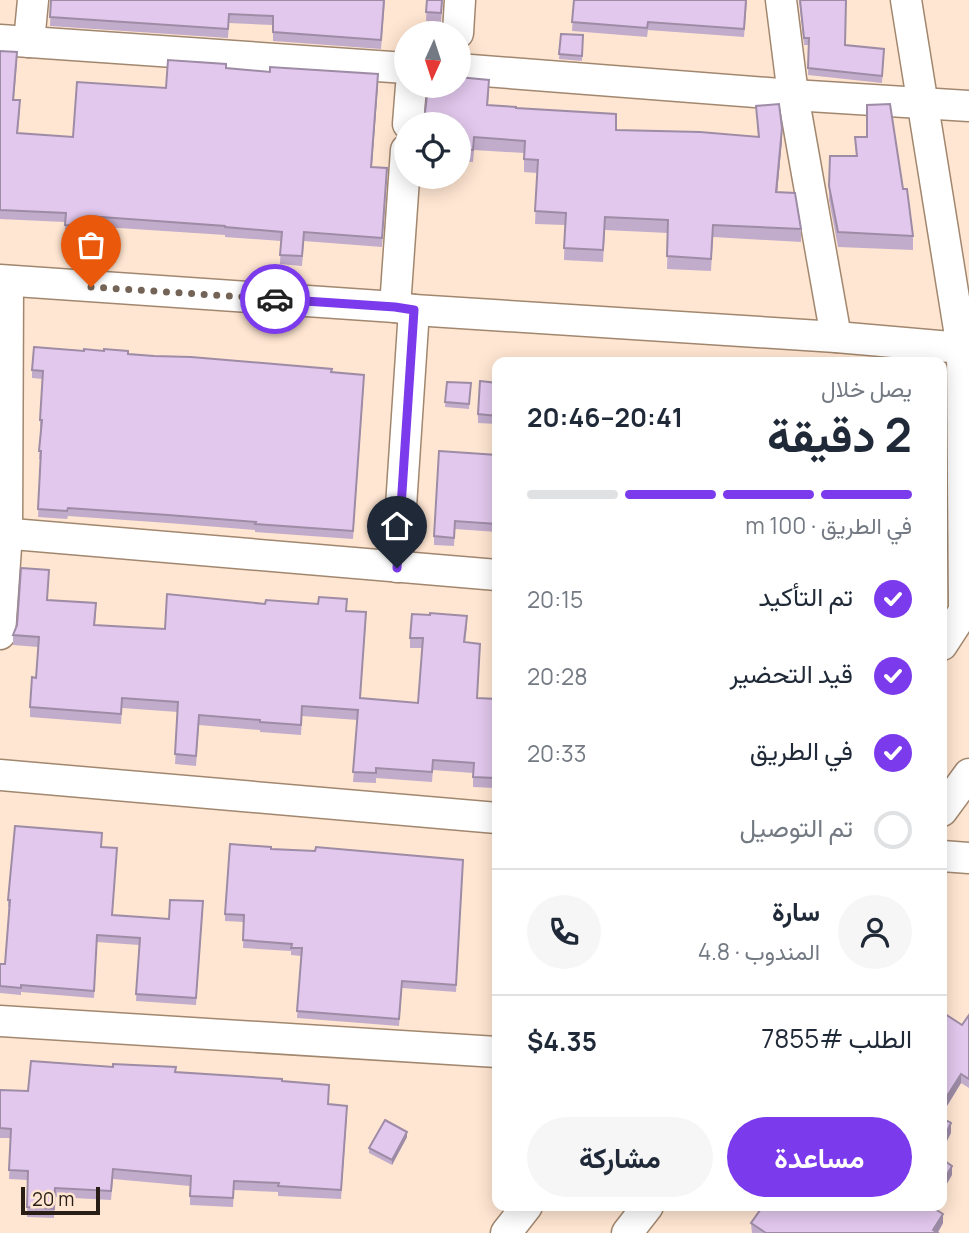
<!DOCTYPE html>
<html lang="ar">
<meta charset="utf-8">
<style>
body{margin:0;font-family:Manrope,Vazirmatn,sans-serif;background:#f6f6f7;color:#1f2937;direction:rtl;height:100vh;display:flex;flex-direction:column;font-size:26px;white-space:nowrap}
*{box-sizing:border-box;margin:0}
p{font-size:23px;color:#747a83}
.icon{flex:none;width:38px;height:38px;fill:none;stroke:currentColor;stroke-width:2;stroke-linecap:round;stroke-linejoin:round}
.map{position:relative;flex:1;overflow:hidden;direction:ltr}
.details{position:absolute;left:492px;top:357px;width:455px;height:854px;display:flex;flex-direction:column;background:#fff;border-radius:14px;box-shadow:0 4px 18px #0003;direction:rtl}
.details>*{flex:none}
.needle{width:46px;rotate:183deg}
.fabs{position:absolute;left:394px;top:21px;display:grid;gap:14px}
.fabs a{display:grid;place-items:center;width:77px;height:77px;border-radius:50%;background:#fff;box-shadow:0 4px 18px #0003;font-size:35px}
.scale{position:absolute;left:21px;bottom:18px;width:79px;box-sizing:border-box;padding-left:7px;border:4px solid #291e15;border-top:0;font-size:19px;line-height:24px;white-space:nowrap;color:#291e15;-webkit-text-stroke:5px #ffe6d2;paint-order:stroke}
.pin{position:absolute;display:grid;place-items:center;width:60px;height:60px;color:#fff;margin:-72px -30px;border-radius:50% 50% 50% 0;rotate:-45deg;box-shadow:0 0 7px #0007}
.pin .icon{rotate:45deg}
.courier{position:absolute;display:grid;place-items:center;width:70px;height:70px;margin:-35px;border:5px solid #7c3aed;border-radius:50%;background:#fff;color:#222;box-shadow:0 2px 9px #0007}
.headline em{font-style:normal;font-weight:700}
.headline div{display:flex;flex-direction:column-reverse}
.headline{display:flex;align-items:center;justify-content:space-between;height:119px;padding:0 35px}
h1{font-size:46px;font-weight:700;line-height:52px}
.bar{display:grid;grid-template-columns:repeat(4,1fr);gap:10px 7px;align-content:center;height:84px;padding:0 35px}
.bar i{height:9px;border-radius:5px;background:#e0e1e3}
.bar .active{background:#7c3aed}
.bar p{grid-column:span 4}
.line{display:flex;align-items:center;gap:18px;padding:0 35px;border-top:2px solid #e0e1e3}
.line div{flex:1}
.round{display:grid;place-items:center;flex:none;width:74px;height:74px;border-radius:37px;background:#f6f6f7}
ol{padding:0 35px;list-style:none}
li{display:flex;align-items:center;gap:21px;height:77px}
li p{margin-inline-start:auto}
li .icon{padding:7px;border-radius:50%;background:#7c3aed;color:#fff;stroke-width:4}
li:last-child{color:#747a83}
li i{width:38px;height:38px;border:4px solid #e0e1e3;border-radius:50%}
.button{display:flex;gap:14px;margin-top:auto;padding:14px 35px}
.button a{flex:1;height:80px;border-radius:42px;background:#7c3aed;color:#fff;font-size:28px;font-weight:700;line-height:80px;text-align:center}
.button a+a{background:#f6f6f7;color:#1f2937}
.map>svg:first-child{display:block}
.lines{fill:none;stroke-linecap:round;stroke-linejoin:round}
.minor-casing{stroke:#a2876f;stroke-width:33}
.minor{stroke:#fff;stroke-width:30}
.wall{fill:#c2accc}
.shaded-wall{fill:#9e8ca6}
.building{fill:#e2c8ed;stroke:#9e8ca6;stroke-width:2}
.done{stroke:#746457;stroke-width:7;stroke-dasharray:0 12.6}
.route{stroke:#7c3aed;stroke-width:9}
</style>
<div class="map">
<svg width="969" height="1233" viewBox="0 0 969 1233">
<rect width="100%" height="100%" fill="#ffe6d2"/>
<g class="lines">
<g class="minor-casing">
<g id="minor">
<path d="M781,0L793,95L836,337"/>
<path d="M906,0L962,348L964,611L942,645"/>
<path d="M458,33L460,0"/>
<path d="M0,40L406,68"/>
<path d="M29,42L33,0"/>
<path d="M458,69L793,95L969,106"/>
<path d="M408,124L411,86"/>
<path d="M0,280L395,307L414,310L836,337L962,348"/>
<path d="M395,307L406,150"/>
<path d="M0,533L497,575"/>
<path d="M397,567L414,310"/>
<path d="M0,634L7,533L8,281"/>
<path d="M0,775L497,818"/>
<path d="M942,811L969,774"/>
<path d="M942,856L969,858"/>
<path d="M0,1021L497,1052"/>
<path d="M506,1233L527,1206"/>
<path d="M627,1233L648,1206"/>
</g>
</g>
<use href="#minor" class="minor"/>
</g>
<g class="wall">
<path d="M51,0H385L381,49L273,41V25L229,23L228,38L50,26Z"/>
<path d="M427,0H443L441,22L426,21Z"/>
<path d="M574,0H747L744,37L648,30L647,37L572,31Z"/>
<path d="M799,0H846L845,45L884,56L882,83L808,75L809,45H804Z"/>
<path d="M561,34L583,35L582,61L559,59Z"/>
<path d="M0,51L17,62L14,100L20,110L18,133L73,137L166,88L226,68L378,84L372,167L387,178L382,247L304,241L302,266L280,264L281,241L225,237V235L88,226L87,235L65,234V222L0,219Z"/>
<path d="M489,92L488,105L516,108L616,130L758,137L756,106L782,140L777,192L801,229V242L713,237L711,271L667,269L668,233L605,230L603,262L564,260L565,225L535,224L537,173L524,172V153L474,150L473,162L458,161V124H423V120Z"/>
<path d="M855,137L903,189L913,236V250L838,247L829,200L830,156H856Z"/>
<path d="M84,351L128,354L331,372L364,383L353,539L255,532V530L168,523L68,516L67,519L38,517L41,460L39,459L41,428H40V420L43,379L32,378V370Z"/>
<path d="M447,382L471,383L469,409L445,407Z"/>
<path d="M497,383V424L478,423V414Z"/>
<path d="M497,455V532L455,529L454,546L434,545V536Z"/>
<path d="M49,580L47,600L96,613L95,625L165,629L347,611L366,622L360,698L418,703L422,648H410V638L467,626L465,643L478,698L497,699V755L495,788L473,787V773L433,770L432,782L376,778V783L353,782L358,720L302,716L301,735L260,732V730L199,725L196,766L175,764L178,712L122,708L121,724L30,717V707L36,678L38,647L13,645V635L17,625Z"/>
<path d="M101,847L117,855L112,915L169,919L203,908L196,1005L136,1001L139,945L97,942L94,998L21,992V995L0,993V964H5L9,907H8V900Z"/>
<path d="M271,849L463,867L456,992L402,988L399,1026L297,1018L301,956L291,955V951L243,948L244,922L225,921V914Z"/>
<path d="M942,1012L962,1025L969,1015V1088L961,1083L942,1114Z"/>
<path d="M176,1072L282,1081L347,1115L341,1199L278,1196V1192L234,1190L233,1207L190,1205V1186L113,1179L111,1200L55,1197L54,1218L27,1217L28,1180L9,1179L11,1138H0V1090L28,1091Z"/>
<path d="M407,1137L392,1165L369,1153V1148Z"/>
<path d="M763,1206H933L932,1207L943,1223L938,1233H752L751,1223Z"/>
</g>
<g class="shaded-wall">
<path d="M378,74V84L371,176V167Z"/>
<path d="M782,128V140L776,205V192Z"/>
<path d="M961,1074V1083L942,1114V1104Z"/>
<path d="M951,1123V1133L942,1151V1142Z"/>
<path d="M407,1132V1137L392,1165V1160Z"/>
<path d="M952,1166V1175L942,1192V1183Z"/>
<path d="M943,1214V1223L937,1233L933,1230Z"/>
</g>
<g class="building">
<path d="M51,0H384L381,40L273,32V16L229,14L228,29L50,17Z"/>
<path d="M427,0H442L441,13L426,12Z"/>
<path d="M574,0H746L744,29L648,22L647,28L572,22Z"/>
<path d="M800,0H846L845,45L884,49L882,76L808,68L809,38H804Z"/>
<path d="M561,34L583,35L582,56L559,54Z"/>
<path d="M0,51L17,52L13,100H20L17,133L73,137L77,82L166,88L168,60L226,64V68L270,72V67L378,74L371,167L387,168L382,238L304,232L302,256L280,255L282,232L225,227V226L88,216L87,226L65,225L66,213L0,210Z"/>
<path d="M458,77L489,80L487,105L516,107V108L616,114V130L700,132L759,137L756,106L779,104L782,128L776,192L795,193L801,229L713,225L711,259L667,256L668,220L605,217L603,250L564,248L566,213L535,211L538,160L524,159L525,141L474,137L473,150L458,149V124H435V121L423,120L425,113L428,86H458Z"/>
<path d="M890,104L903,189H907L913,236L838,232L829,186L830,156H857L855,137H867V105Z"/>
<path d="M34,347L84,351V349L104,351V349L128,351V354L154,356L191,357L332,369L331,372L364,375L353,531L255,524L256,522L168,515L68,508L67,511L38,509L41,451H39L42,420H40L43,371L32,370Z"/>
<path d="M480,381L497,383V416L478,414Z"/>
<path d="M447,382L471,383L469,404L445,402Z"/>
<path d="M439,451L497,455V524L455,521L454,538L434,536Z"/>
<path d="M21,568L49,570L47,600L96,603L94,625L165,629L167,594L265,604L266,600L318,604L319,597L347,599L346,611L366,612L360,698L418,703L423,638H410L412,614L430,615V613L467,616L464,642L480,644L477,698L497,699V745L495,778L473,777L474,763L433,760L432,772L376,768V773L353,772L358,710L302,706L301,725L260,722V720L199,715L196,756L175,754L178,702L122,698L121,714L30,707L32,677L36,678L39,637L13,635L17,625Z"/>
<path d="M15,826L102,833L101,847L117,848L112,915L169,919L170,900L203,901L196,998L136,994L140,938L97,935L94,991L21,985V988L0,986V964H5L10,900H8Z"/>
<path d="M230,844L271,847V849L315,851L316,847L463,860L456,985L402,981L399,1019L297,1011L302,948H291L292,944L243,940L244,915L225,914Z"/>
<path d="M942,1012L962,1025L969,1015V1079L961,1074L942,1104Z"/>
<path d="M31,1061L113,1067V1064L176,1067L175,1072L282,1079V1081L329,1085L328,1104L347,1106L341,1190L278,1186L279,1183L234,1181L233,1198L190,1196L191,1176L113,1169L111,1191L55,1188L54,1209L27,1207L28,1171L9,1170L11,1129L0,1128V1090L28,1091Z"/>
<path d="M942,1118L951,1123L942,1142Z"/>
<path d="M385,1120L407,1132L392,1160L369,1148Z"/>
<path d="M942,1159L952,1166L942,1183Z"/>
<path d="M763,1206H930L943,1214L933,1230L938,1233H766L751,1223Z"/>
</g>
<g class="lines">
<path class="done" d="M91,287L275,299"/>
<path class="route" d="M275,299L395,307L414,310L397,568"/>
</g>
</svg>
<div class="fabs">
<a><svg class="needle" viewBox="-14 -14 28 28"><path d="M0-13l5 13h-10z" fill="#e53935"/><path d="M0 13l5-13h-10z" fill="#747a83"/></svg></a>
<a><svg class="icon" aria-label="locate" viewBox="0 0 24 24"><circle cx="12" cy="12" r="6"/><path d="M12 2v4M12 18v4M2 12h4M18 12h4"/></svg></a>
</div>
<div class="scale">20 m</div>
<div class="pin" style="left:91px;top:287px;background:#ea580c"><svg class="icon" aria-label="bag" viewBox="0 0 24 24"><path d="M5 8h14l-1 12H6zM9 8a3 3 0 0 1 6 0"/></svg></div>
<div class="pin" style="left:397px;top:568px;background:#1f2937"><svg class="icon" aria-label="home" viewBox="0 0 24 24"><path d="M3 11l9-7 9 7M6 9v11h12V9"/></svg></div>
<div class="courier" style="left:275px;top:299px"><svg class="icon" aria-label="car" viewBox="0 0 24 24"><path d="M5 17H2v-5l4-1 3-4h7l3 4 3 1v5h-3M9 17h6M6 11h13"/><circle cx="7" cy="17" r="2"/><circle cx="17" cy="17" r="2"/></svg></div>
<section class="details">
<div class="headline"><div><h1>2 دقيقة</h1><p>يصل خلال</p></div><em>20:41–20:46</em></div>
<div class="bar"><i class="active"></i><i class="active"></i><i class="active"></i><i></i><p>في الطريق · 100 m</p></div>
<ol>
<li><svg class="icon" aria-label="check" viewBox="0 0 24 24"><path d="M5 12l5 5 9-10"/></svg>تم التأكيد<p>20:15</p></li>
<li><svg class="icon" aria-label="check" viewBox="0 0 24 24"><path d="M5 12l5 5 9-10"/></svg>قيد التحضير<p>20:28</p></li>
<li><svg class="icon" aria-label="check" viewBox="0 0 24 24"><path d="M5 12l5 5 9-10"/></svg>في الطريق<p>20:33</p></li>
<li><i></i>تم التوصيل</li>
</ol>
<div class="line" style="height:126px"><a class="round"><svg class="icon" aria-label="person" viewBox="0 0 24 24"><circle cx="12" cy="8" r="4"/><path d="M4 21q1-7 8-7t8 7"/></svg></a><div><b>سارة</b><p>المندوب · 4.8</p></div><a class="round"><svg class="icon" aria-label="phone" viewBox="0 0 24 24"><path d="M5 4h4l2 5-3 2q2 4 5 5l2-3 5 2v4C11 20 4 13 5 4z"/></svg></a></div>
<div class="line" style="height:91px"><div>الطلب #7855</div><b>$4.35</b></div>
<div class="button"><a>مساعدة</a><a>مشاركة</a></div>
</section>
</div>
